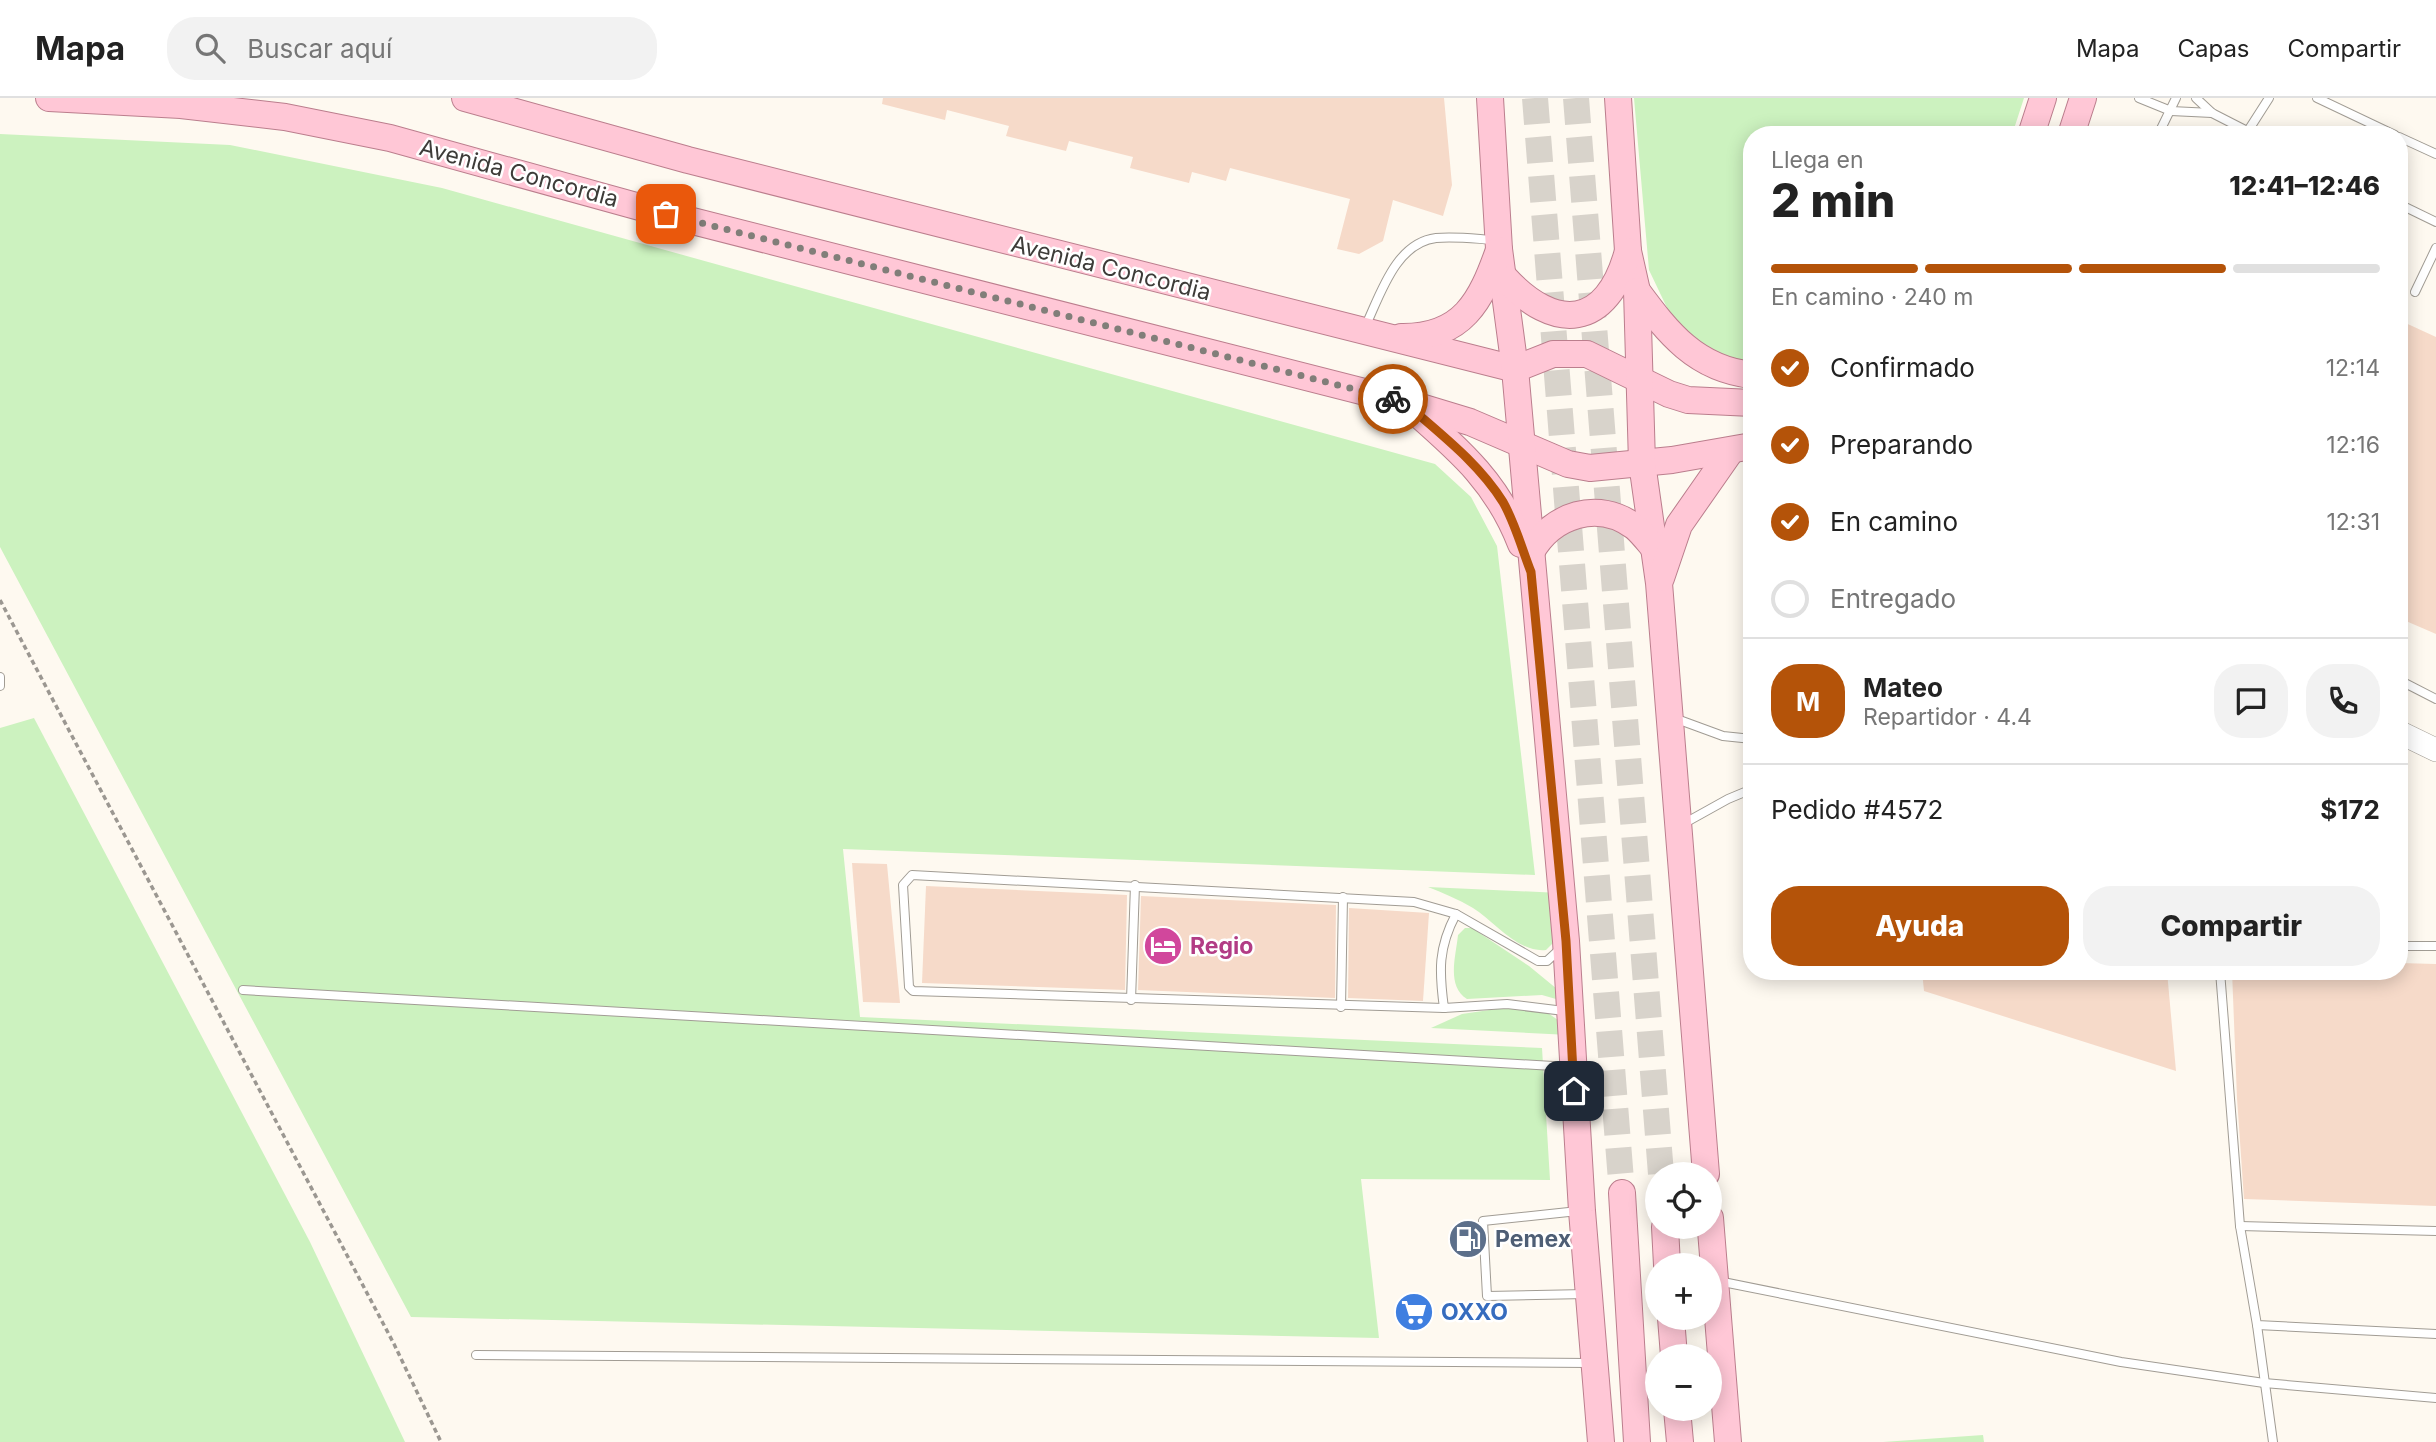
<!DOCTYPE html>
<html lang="es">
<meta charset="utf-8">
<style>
body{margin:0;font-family:Inter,sans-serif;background:#f2f2f2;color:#222;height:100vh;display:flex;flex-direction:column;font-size:26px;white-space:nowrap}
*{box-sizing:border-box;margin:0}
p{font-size:23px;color:#767676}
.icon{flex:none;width:38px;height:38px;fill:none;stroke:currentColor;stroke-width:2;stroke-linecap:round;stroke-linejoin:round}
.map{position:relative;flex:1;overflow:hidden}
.side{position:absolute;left:1743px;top:28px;width:665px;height:854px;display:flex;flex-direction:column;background:#fff;border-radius:28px;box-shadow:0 4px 18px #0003}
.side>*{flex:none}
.controls{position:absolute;left:1645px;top:1064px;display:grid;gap:14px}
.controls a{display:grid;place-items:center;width:77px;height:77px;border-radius:50%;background:#fff;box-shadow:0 4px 18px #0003;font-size:35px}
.pin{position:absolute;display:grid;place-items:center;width:60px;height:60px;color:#fff;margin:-30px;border-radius:14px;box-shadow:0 4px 10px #0006}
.courier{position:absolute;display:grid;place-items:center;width:70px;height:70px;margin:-35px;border:5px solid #b45309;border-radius:50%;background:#fff;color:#222;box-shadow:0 2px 9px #0007}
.summary em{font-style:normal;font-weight:800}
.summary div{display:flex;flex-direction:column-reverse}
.summary{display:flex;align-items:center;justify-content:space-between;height:119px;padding:0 28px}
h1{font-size:46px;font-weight:800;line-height:52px}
.bar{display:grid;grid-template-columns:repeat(4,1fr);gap:10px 7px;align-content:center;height:84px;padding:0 28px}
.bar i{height:9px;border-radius:5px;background:#e0e0e0}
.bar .current{background:#b45309}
.bar p{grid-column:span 4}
.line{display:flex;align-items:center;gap:18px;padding:0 28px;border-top:2px solid #e0e0e0}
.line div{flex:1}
.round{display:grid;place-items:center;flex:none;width:74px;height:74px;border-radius:28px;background:#f2f2f2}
ol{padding:0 28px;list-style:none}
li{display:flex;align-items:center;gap:21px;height:77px}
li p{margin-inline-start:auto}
li .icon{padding:7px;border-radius:50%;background:#b45309;color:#fff;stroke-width:4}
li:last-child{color:#767676}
li i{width:38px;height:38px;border:4px solid #e0e0e0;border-radius:50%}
.cta{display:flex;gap:14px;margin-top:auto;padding:14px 28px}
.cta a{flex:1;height:80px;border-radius:28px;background:#b45309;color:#fff;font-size:28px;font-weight:800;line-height:80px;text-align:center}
.cta a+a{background:#f2f2f2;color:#222}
header{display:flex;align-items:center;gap:42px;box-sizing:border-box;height:98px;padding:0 35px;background:#fff;border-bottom:2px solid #e0e0e0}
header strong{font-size:33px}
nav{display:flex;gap:38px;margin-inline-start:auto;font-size:24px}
.search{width:490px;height:63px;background:#f2f2f2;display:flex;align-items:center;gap:18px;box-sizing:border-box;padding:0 24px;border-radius:28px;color:#767676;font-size:26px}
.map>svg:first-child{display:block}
.green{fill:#ccf2bf}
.building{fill:#f6dac9}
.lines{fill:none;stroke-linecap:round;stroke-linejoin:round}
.primary-tunnel{stroke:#d8d3cb;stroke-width:26;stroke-dasharray:26 13;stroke-linecap:butt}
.lane-casing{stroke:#a19c94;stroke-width:10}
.secondary-casing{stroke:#a19c94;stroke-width:24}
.primary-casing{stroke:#bb7e8d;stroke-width:28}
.path{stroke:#9b9791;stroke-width:3.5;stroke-dasharray:5 3.5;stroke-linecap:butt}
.lane{stroke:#fff;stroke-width:8}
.secondary{stroke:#fff;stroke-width:23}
.primary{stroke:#ffc7d6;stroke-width:26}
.done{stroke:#817e79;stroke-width:7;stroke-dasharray:0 12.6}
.route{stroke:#b45309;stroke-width:9}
.labels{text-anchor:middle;stroke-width:5;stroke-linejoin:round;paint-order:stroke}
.street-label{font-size:23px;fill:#3e3c39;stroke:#fff}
.hotel-label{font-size:23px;font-weight:bold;fill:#b23c85;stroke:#fff;text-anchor:start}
.service-label{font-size:23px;font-weight:bold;fill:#4e5e75;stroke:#fff;text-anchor:start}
.shop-label{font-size:23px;font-weight:bold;fill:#366cbe;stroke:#fff;text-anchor:start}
</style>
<header>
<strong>Mapa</strong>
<div class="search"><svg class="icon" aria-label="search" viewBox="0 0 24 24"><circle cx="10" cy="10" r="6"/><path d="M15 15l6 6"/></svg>Buscar aquí</div>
<nav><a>Mapa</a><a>Capas</a><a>Compartir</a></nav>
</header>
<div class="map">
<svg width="2436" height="1344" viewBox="0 0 2436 1344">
<rect width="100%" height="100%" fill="#fef9f0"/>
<g class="green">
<path d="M1634,0H2024L2012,37H1752V268L1704,251L1670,216L1649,172Z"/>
<path d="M0,36L230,47L442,90L1435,366L1471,399L1497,448L1535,777L843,751L860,919L1542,950L1550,1082L1361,1081L1379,1240L411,1219L0,449Z"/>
<path d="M34,620L310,1144L405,1344H0V630Z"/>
<path d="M1428,789L1560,795L1554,844L1546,852C1518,855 1495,824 1473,810C1458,801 1443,795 1428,789Z"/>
<path d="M1465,830H1472L1529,868L1557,891L1556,901L1542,897L1467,901C1446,888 1456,858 1458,837Z"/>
<path d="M1503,910L1545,913L1568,929L1569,937L1431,930L1462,916Z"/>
<path d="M1983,1337L1984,1344H1883Z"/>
</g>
<g class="building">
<path d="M883,0H1444L1452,87L1443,118L1393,102L1383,143L1359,156L1337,151L1350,101L1230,70L1226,83L1192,74L1189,85L1130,70L1133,59L1069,43L1066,53L1006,38L1009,28L947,12L945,22L882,6Z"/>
<path d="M2399,222L2436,239V536L2399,520Z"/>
<path d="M852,765L887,766L900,905L863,904Z"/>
<path d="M926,788L1127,797L1125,892L922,885Z"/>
<path d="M1141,798L1336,807L1335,900L1138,892Z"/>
<path d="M1349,810L1429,815L1423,903L1348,900Z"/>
<path d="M2399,865L2436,866V1108L2244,1101L2237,1000L2232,873H2399Z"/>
<path d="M1922,873H2167L2176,973L1924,893Z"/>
</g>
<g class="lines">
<g class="primary-tunnel">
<path d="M1535,0L1622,1095"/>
<path d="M1576,0L1661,1076"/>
</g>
<g class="lane-casing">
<g id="lane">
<path d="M2139,0L2171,13L2212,15"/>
<path d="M2196,0L2212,15L2255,37"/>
<path d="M2317,0L2395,37"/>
<path d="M2246,36L2269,0"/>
<path d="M2158,37L2176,0"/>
<path d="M2399,39L2436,56"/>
<path d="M2399,106L2436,124"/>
<path d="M2415,194L2436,150"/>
<path d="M1365,229C1380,198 1395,145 1436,140C1455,138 1477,141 1496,142"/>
<path d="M0,579V588"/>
<path d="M2399,582L2436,601"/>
<path d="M1674,620L1723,638L1752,641"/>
<path d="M1683,726L1728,701L1752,691"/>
<path d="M2399,848H2436"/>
<path d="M1560,851L1547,863H1538L1456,816C1438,850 1439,873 1444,910L1507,906L1564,913"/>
<path d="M2220,873L2240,1128L2257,1227L2436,1236"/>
<path d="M243,892L1570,969"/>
<path d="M1131,902L1135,787"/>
<path d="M1341,909L1343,799"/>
<path d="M1444,910L913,893L909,889L903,787L912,777L1414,804L1456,816"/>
<path d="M1578,1113L1483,1123L1487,1198L1586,1196"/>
<path d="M2240,1128L2436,1133"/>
<path d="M1718,1183L2121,1264L2264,1285L2436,1300"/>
<path d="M2257,1227L2273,1344"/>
<path d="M476,1257L1589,1265"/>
</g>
</g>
<g class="secondary-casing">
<path id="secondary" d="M2399,634L2436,652"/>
</g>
<g class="primary-casing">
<g id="primary">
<path d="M49,0L181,7L285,19L390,40L665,116L1404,304L1470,324L1568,366L1590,370L1672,362L1752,348"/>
<path d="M465,0L688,62L1515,271L1553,256H1587L1669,296L1688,302L1752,305"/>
<path d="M1490,0L1499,151L1515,271L1566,843L1582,1113L1601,1344"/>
<path d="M1618,0L1628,153L1637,193L1642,365L1659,485L1706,1076"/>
<path d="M2031,37L2043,0"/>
<path d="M2071,37L2083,0"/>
<path d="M1504,179C1555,235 1607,231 1628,153"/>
<path d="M1637,193C1668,235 1696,271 1752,277"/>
<path d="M1401,239C1463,240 1481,203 1499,152"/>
<path d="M1411,310C1460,353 1497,384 1521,446"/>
<path d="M1531,454C1552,417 1598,401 1635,429C1642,435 1648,443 1654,450"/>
<path d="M1661,480L1679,427L1730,354"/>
<path d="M1622,1095L1637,1344"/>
<path d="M1710,1120L1728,1344"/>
<path d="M1665,1129L1667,1167"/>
<path d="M1671,1220L1674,1258"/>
<path d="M1677,1311L1680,1344"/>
</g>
</g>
<path class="path" d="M0,502L394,1246L441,1344"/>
<use href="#lane" class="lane"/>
<use href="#secondary" class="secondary"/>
<use href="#primary" class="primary"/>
</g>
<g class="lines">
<path class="done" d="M666,116L1393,301"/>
<path class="route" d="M1393,301L1404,304C1439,335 1478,364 1503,404C1515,425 1522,451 1531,474L1566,843L1574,993"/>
</g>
<defs>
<g id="hotel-disc" transform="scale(2.0125)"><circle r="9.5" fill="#d1479c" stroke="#fff"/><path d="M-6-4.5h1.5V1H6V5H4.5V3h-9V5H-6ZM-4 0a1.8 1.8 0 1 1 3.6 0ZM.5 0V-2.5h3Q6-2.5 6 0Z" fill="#fff"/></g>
<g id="fuel-disc" transform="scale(2.0125)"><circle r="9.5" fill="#5c6f8a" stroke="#fff"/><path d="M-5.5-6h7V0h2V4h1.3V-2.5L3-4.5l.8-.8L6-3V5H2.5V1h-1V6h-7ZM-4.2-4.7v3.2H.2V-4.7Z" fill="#fff"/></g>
<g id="supermarket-disc" transform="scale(2.0125)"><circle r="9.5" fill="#3f7fe0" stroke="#fff"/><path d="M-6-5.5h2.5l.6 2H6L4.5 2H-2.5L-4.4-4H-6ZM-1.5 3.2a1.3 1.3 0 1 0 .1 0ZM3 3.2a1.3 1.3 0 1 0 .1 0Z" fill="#fff"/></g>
</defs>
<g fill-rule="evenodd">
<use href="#hotel-disc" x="1163" y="848"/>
<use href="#fuel-disc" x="1468" y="1141"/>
<use href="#supermarket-disc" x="1414" y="1214"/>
</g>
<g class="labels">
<g class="street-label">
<text transform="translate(519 75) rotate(15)" y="8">Avenida Concordia</text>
<text transform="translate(1111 170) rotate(14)" y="8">Avenida Concordia</text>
</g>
<g class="hotel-label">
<text x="1190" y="856">Regio</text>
</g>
<g class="service-label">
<text x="1495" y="1149">Pemex</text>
</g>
<g class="shop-label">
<text x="1441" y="1222">OXXO</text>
</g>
</g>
</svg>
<div class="controls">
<a><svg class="icon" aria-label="locate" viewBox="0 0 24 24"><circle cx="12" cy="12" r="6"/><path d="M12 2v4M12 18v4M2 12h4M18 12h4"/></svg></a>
<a>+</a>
<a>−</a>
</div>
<div class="pin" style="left:666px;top:116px;background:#ea580c"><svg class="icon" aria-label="bag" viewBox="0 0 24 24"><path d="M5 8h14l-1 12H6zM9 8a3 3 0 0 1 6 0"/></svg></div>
<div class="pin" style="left:1574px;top:993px;background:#1f2937"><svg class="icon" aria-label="home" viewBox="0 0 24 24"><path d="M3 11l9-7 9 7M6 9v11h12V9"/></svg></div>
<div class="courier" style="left:1393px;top:301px"><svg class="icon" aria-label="bike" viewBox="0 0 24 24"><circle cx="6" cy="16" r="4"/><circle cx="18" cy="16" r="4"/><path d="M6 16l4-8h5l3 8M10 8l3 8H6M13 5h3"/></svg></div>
<section class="side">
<div class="summary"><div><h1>2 min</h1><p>Llega en</p></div><em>12:41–12:46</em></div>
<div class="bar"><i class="current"></i><i class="current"></i><i class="current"></i><i></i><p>En camino · 240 m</p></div>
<ol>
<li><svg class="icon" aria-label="check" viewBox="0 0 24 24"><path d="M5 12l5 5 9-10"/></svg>Confirmado<p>12:14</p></li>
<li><svg class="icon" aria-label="check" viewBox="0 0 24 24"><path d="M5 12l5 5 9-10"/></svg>Preparando<p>12:16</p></li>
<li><svg class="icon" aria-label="check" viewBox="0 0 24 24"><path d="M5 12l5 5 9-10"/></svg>En camino<p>12:31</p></li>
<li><i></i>Entregado</li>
</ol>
<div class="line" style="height:126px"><b class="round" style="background:#b45309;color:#fff">M</b><div><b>Mateo</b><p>Repartidor · 4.4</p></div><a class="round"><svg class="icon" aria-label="chat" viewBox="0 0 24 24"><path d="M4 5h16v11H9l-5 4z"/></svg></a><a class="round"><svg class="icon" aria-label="phone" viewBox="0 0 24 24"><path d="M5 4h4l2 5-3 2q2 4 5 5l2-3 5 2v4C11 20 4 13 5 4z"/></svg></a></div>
<div class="line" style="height:91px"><div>Pedido #4572</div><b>$172</b></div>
<div class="cta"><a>Ayuda</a><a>Compartir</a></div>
</section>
</div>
